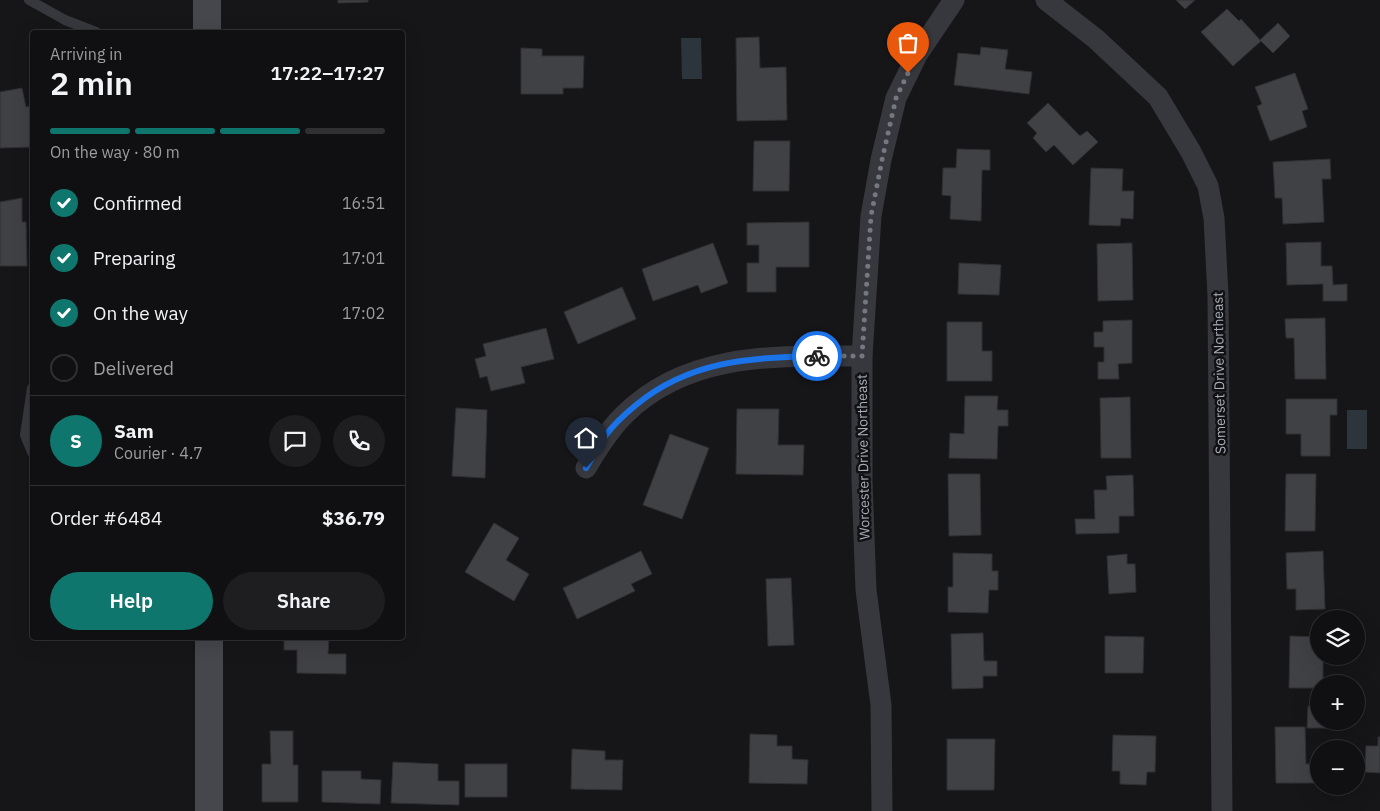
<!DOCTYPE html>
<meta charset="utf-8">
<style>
body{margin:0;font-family:"IBM Plex Sans",sans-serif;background:#1e1e20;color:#f1f3f6;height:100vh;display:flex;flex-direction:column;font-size:19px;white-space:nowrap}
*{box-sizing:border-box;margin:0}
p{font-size:16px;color:#9c9d9f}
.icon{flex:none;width:28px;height:28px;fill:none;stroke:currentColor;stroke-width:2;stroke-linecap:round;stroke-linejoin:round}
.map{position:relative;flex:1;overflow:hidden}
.panel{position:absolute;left:30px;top:30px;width:375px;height:610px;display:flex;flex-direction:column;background:#101012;border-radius:5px;box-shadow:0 5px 20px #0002,0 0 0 1px #303032}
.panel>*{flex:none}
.fabs{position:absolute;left:1310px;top:610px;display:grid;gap:10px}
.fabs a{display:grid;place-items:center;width:55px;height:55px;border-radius:50%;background:#101012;box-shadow:0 5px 20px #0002,0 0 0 1px #303032;font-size:25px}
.pin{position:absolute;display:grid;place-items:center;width:42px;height:42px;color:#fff;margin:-51px -21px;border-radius:50% 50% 50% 0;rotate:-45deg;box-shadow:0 0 5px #0007}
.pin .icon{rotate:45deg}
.courier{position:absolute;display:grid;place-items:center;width:50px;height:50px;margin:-25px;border:4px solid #1a73e8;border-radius:50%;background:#fff;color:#222;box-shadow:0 1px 6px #0007}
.head em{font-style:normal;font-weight:600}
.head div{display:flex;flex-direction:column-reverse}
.head{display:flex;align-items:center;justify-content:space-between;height:85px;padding:0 20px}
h1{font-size:32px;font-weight:600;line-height:38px}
.bar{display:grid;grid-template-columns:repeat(4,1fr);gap:8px 5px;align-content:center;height:60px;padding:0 20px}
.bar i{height:6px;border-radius:4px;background:#303032}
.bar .selected{background:#0f766e}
.bar p{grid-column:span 4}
.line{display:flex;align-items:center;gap:12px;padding:0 20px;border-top:1px solid #303032}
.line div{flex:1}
.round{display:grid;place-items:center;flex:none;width:52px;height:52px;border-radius:26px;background:#1e1e20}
ol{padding:0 20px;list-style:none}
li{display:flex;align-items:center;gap:15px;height:55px}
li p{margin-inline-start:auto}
li .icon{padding:5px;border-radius:50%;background:#0f766e;color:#fff;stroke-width:4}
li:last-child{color:#9c9d9f}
li i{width:28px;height:28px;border:2px solid #303032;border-radius:50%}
.primary-button{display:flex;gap:10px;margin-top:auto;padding:10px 20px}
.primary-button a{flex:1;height:58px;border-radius:30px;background:#0f766e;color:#fff;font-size:20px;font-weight:600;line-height:58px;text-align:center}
.primary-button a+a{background:#1e1e20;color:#f1f3f6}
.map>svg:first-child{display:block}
.water{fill:#2c353c}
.building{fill:#404145;stroke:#303034}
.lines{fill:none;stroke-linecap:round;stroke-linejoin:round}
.lane{stroke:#37383d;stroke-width:10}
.street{stroke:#37383d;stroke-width:21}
.secondary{stroke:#45474d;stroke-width:28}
.done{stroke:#757880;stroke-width:5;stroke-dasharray:0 9}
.route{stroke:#1a73e8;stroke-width:6}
.labels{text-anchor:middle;stroke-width:5;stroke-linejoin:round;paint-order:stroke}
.street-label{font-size:14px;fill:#a8adb8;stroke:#111113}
</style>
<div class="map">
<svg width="1380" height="811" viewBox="0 0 1380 811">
<rect width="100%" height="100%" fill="#161618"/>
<g class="water">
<path d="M681,38H701L702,79H682Z"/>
<rect x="1347" y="410" width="20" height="39"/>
</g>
<g class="building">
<path d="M338,0H368V2L338,3Z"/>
<path d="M1176,0H1195L1185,9Z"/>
<path d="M1227,9L1239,21L1241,19L1261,41L1233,66L1201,32Z"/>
<path d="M1278,23L1290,36L1273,53L1260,40Z"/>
<path d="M759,37L760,68L786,67L787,120L737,121L736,38Z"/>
<path d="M981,47L1008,50L1005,69L1032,72L1029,94L954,85L958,53L980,55Z"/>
<path d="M521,48L542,49V56H584L583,88H563V94H521Z"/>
<path d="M1295,73L1308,109L1302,111L1307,127L1270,141L1257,106L1262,104L1255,87Z"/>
<path d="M22,88L26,107L32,106V147L0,148V92Z"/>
<path d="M1048,103L1080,136L1087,131L1098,142L1073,165L1054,145L1046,152L1033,138L1037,133L1027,123Z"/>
<path d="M754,141H790L789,191H753Z"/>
<path d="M957,149L990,150V170H982L981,221L950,219L951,196L942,195L943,168H956Z"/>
<path d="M1330,159L1331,179H1322L1324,222L1283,224L1282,198H1275L1273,162Z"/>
<path d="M1091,168L1123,169L1122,191H1134L1133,219L1121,218L1120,226L1089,225Z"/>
<path d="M22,198V222H26L27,266H0V202Z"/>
<path d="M809,222V267H776V292H747V263H759V245H747V223Z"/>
<path d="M1321,242V266H1332L1333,285L1347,284V301H1323V284L1287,285L1286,243Z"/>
<path d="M713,243L728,283L701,293L698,285L653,301L642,269Z"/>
<path d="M1132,243L1133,300L1098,301L1097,244Z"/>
<path d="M959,263L1001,265L999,295L958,294Z"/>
<path d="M622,287L636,319L578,344L564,312Z"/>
<path d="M1325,318L1326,379H1295L1294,338H1286L1285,319Z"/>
<path d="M1132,320V363L1118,364L1119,379H1098V362H1104V347H1094V332H1103V321Z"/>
<path d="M947,322H982V351H992V381H947Z"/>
<path d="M546,328L554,359L521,367L525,383L491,391L487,376L480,378L475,359L486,356L483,344Z"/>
<path d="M965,396H998L997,410H1008V426H998L997,459L949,458L950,433L964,434Z"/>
<path d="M1130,397L1131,458H1101L1100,398Z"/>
<path d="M1286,399H1337V415H1330V456H1301V434H1286Z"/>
<path d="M456,408L487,410L485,478L452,476Z"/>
<path d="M737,409H779L778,445H804L803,475L736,474Z"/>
<path d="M670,434L709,448L682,519L643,505Z"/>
<path d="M948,474H980L981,535L949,536Z"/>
<path d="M1286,474H1316L1315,531H1285Z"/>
<path d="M1133,475L1134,516H1119V533L1076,534L1075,519H1095L1094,490H1107L1106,476Z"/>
<path d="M494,523L519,538L506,560L529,574L514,601L465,572Z"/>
<path d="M641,551L652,574L631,584L635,591L577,619L563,588Z"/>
<path d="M1323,551L1325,609L1296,610V589H1287L1286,553Z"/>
<path d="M953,553L992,554V571H998V590H989L988,613L948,612V587H953Z"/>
<path d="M1127,554V564H1135L1136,592L1109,594L1107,556Z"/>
<path d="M791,578L794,645L768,646L766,579Z"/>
<path d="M983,633L984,661H997V676H983V688L952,689L951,634Z"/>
<path d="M1105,636L1144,637L1143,673H1105Z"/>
<path d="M1290,636L1319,637V656H1323V684H1319V688H1289Z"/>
<path d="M284,638H329L328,654H346V674L297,673V650H284Z"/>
<path d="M1308,706H1319V721H1329V728H1307Z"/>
<path d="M1275,727H1305L1306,764H1319V783H1276Z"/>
<path d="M270,731H293V765H298V802H262V764H271Z"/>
<path d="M750,734L777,735V746H792V759L808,760L807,784L749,783Z"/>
<path d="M1113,735L1156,736L1155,772H1147L1146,785L1120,784V771H1112Z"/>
<path d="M1378,737H1380V773L1365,772L1366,746H1378Z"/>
<path d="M947,739H995L994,790H947Z"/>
<path d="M572,749L605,751V760H623L622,790L571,789Z"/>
<path d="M393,762L438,764V781H459V805L391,803Z"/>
<rect x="465" y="764" width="42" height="33"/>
<path d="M322,771H361V779L381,780L380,804L322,802Z"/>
</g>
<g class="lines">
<g class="lane">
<path d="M29,0L65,20L96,32"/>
<path d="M32,388L25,435L32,452"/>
</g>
<g class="street">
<path d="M1046,0L1096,39L1158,97L1191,152L1208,186L1214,218L1218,296L1222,811"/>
<path d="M586,468C597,449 608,431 624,415C688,351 779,356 862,356"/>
<path d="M882,811L881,705L866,590L862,481V356L871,216L881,160L896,98L917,55L954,0"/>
</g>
<g class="secondary">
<path d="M207,0V32"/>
<path d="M209,638V811"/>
</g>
</g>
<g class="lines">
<path class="done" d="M817,356H862L871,216L882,160L896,98L908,73"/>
<path class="route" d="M586,468C593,457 599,445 606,435C614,424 625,414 636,405C689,361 751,357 817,356"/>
</g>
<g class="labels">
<g class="street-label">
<text transform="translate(1219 373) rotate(-91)" y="5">Somerset Drive Northeast</text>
<text transform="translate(863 457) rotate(-91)" y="5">Worcester Drive Northeast</text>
</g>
</g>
</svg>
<div class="fabs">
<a><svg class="icon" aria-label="layers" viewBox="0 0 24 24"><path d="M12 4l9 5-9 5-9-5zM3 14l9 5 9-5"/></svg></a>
<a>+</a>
<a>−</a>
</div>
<div class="pin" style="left:908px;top:73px;background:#ea580c"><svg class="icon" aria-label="bag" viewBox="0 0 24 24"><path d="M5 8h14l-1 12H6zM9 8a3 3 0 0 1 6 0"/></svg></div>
<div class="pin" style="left:586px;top:468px;background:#1f2937"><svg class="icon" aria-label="home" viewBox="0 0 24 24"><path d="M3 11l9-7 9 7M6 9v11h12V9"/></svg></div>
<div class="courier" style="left:817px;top:356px"><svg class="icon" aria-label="bike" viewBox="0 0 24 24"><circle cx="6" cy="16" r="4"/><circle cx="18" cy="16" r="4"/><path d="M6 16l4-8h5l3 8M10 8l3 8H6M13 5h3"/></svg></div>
<section class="panel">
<div class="head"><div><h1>2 min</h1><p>Arriving in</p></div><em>17:22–17:27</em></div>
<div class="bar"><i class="selected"></i><i class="selected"></i><i class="selected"></i><i></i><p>On the way · 80 m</p></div>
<ol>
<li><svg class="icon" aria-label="check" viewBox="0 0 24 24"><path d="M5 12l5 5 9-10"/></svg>Confirmed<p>16:51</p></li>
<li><svg class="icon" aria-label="check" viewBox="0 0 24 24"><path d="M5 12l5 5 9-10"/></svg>Preparing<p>17:01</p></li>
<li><svg class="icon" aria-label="check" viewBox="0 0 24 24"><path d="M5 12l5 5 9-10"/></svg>On the way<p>17:02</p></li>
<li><i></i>Delivered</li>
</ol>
<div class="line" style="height:90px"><b class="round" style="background:#0f766e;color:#fff">S</b><div><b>Sam</b><p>Courier · 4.7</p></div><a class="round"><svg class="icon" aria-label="chat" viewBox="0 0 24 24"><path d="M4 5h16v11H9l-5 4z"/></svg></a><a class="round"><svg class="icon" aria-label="phone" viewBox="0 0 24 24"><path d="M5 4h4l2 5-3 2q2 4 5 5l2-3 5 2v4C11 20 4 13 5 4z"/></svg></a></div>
<div class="line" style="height:65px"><div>Order #6484</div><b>$36.79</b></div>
<div class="primary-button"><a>Help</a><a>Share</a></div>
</section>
</div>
